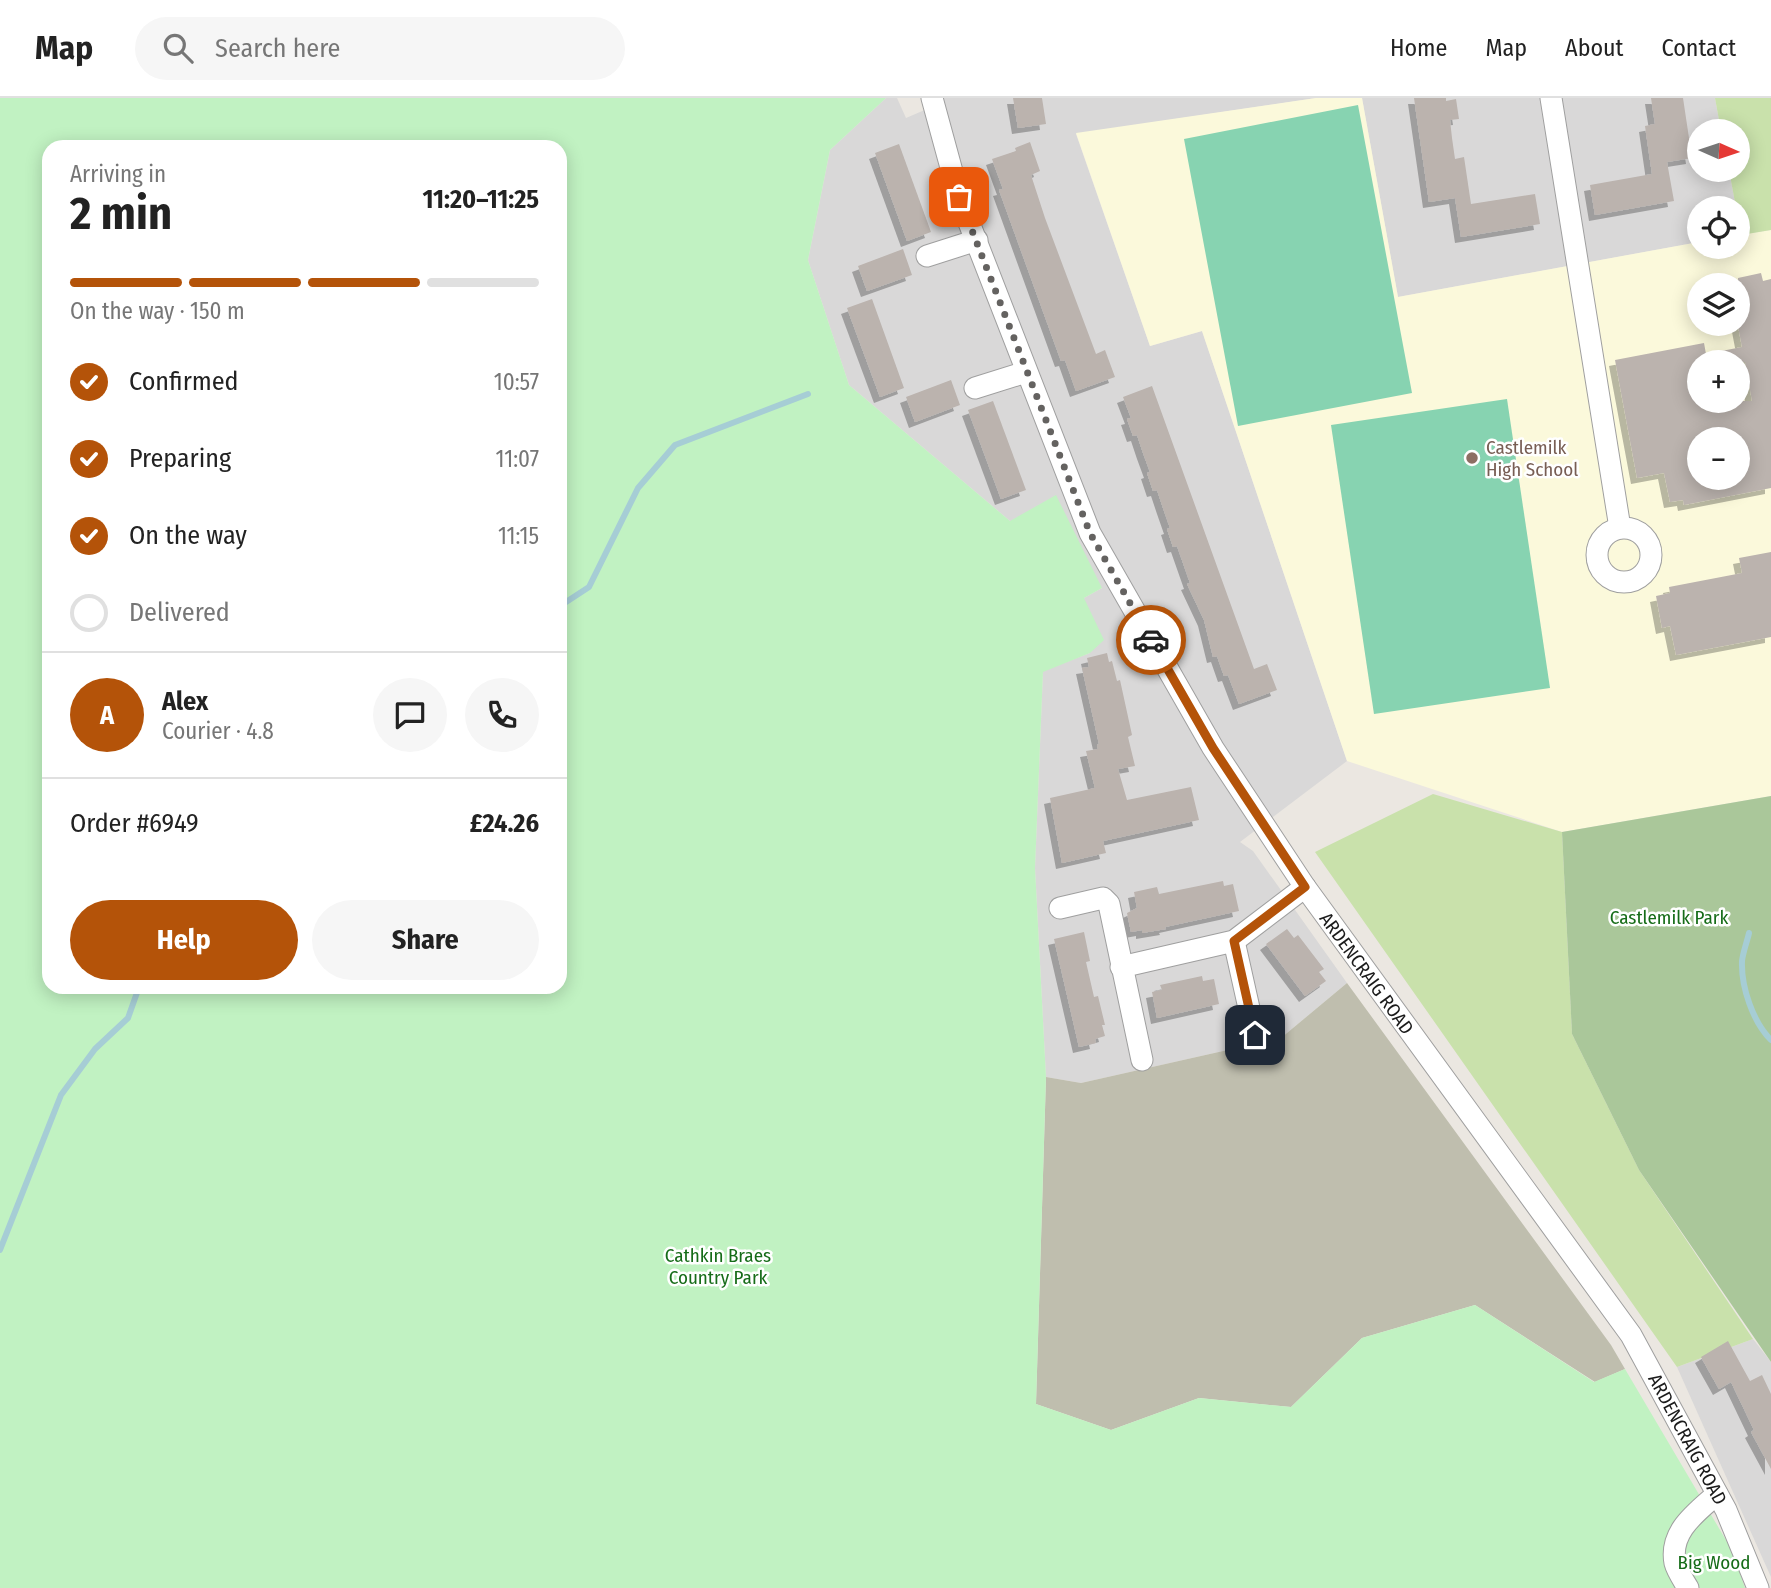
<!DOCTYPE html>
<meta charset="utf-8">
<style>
body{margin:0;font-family:"Fira Sans Condensed",sans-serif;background:#f6f6f6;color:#222;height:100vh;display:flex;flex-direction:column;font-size:26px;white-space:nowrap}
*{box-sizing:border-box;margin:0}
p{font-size:23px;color:#767676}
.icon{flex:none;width:38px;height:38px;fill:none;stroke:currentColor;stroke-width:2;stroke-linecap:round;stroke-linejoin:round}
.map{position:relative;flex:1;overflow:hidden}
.sheet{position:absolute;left:42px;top:42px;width:525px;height:854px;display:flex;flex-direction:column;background:#fff;border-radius:21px;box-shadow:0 4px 18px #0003}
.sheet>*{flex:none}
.needle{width:46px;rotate:93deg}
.buttons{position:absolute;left:1687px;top:21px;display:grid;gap:14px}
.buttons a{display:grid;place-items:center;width:63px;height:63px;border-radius:50%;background:#fff;box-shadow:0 4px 18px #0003;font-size:35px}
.pin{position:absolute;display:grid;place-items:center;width:60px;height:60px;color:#fff;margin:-30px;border-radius:14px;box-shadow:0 4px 10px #0006}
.courier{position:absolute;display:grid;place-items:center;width:70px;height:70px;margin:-35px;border:5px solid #b45309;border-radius:50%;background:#fff;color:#222;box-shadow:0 2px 9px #0007}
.head em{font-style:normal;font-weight:700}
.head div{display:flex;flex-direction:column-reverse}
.head{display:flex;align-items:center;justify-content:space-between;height:119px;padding:0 28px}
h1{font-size:46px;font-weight:700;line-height:52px}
.bar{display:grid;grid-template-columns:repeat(4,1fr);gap:10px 7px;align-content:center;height:84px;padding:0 28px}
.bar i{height:9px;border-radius:5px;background:#e0e0e0}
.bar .active{background:#b45309}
.bar p{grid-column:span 4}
.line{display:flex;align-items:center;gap:18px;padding:0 28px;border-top:2px solid #e0e0e0}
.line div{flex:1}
.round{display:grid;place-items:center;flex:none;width:74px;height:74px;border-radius:37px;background:#f6f6f6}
ol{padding:0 28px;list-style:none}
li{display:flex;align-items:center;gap:21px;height:77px}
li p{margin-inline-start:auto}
li .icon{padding:7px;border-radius:50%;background:#b45309;color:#fff;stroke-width:4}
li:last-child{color:#767676}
li i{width:38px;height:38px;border:4px solid #e0e0e0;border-radius:50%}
.button{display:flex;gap:14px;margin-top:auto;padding:14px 28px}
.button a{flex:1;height:80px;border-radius:42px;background:#b45309;color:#fff;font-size:28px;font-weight:700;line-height:80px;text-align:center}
.button a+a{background:#f6f6f6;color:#222}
header{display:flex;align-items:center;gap:42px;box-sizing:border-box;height:98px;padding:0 35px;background:#fff;border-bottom:2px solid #e0e0e0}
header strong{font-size:33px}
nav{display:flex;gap:38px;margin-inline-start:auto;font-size:24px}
.search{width:490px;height:63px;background:#f6f6f6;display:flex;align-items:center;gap:18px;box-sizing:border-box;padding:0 24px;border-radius:38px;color:#767676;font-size:26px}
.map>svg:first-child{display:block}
.residential{fill:#d9d8d8}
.education{fill:#fbf9db;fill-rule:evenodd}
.construction{fill:#bfbeae}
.grass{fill:#c9e1ab}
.forest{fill:#aac79a}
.park{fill:#c1f2c2;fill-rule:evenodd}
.pitch{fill:#87d3b1}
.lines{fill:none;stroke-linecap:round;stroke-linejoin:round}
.stream{stroke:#a6cdd5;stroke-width:6}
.building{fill:#bbb3ae;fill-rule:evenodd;filter:url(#shadow)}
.minor-casing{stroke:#9f9f9f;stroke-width:23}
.minor{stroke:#fff;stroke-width:21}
.done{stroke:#646260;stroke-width:7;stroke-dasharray:0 12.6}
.route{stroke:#b45309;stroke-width:9}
.education-dot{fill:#8d6e63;stroke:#fff;stroke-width:2.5}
.labels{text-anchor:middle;stroke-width:5;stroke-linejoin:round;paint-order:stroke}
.education-label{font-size:19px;fill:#785e54;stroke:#fff;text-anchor:start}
.park-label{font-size:19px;fill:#166c18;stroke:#fff}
.street-label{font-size:19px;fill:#1b1b1b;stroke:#fff}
</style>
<header>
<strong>Map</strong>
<div class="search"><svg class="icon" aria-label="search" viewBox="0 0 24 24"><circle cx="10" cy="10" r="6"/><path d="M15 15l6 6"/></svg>Search here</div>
<nav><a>Home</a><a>Map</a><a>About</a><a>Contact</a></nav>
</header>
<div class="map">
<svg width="1771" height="1490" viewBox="0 0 1771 1490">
<defs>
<filter id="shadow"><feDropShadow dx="-6" dy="6" stdDeviation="0" flood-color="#0004"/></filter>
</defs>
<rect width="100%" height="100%" fill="#ebe7e1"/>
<g class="residential">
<path d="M886,0H897L906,20L941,5L939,0H1316L1076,36L1150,248L1202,233L1347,663L1240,744L1253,753L1347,885L1281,940L1081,985L1046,979L1035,770L1043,573L1090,555L1084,500L1102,490L1010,423L849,287L808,162L830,52Z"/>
<path d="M1362,0H1715L1721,33H1699V72H1729L1736,110H1699V144L1398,199Z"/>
<path d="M1753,1241L1771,1264V1479L1677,1269Z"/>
</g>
<path class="education" d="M1316,0H1362L1398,199L1699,144V149H1738V137L1771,132V698L1562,734L1347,663L1202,233L1150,248L1076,35ZM1699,187H1738V226H1699ZM1699,264H1738V303H1699ZM1699,341H1738V380H1699Z"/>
<path class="construction" d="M1347,885L1611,1247L1625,1271L1595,1284L1475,1207L1362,1240L1291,1309L1199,1300L1111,1332L1036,1306L1046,979L1081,985L1281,940Z"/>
<g class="grass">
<path d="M1715,0H1771V132L1741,137L1729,72H1738V33H1721Z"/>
<path d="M1433,696L1562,734L1572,936L1639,1072L1753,1241L1677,1269L1315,754Z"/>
</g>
<path class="forest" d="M1771,698V1264L1639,1072L1572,936L1562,734Z"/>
<path class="park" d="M0,0H886L830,52L808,162L849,287L1010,423L1056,397L1102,490L1084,500L1104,542L1090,555L1043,574L1035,770L1046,979L1036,1306L1111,1332L1199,1300L1291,1309L1362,1240L1475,1207L1594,1284L1625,1271L1733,1454L1745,1490H0ZM49,49H560V889H49Z"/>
<g class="pitch">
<path d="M1358,7L1412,295L1238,328L1184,41Z"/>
<path d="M1507,301L1550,590L1374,616L1331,327Z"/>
</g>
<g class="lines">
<g class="stream">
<path d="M560,508L589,489L638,390L675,347L808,296"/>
<path d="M1749,835C1747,844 1743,854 1742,863C1741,889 1753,924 1771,942"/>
<path d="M0,1152L61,997L95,951L128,920L139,889"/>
</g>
</g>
<g class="building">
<path d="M1013,0H1042L1046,26L1018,30Z"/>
<path d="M1414,0H1446V3L1456,1L1459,21L1450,22L1452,40L1455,61L1464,59L1471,106L1535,96L1540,126L1461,139L1455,100L1429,104Z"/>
<path d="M1651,0H1683L1692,60L1667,64L1674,103L1595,117L1590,87L1652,76L1645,28L1655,26Z"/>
<path d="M1030,44L1040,73L1031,77L1045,120L1096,256L1105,252L1115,279L1076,293L1065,262L1061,263L999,92L1003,91L992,61L1016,53L1015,50Z"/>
<path d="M899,46L931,134L907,143L875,55Z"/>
<path d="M903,151L912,177L867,193L858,168Z"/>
<path d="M1761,175L1763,183L1771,181V390L1684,407L1683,402L1670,404L1664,375L1637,380L1615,262L1704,245L1706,256L1742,249L1738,228V180ZM1699,264H1745L1752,303H1699ZM1699,341H1738V380H1699Z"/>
<path d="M872,201L904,290L880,299L847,210Z"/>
<path d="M951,282L960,307L915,324L906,299Z"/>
<path d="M1152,288L1254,571L1267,566L1277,592L1239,606L1228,577L1224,578L1217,558L1213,559L1204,522L1187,486L1190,485L1177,448L1173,449L1167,431L1170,430L1163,410L1157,392L1153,393L1147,375L1150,374L1143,355L1137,337L1133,338L1127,321L1131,320L1123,299Z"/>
<path d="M993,303L1026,392L1001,401L968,312Z"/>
<path d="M1771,454V539L1676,557L1670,528L1662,530L1656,498L1670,495L1669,489L1742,475L1739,460Z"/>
<path d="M1107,555L1109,564L1112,563L1117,583L1120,582L1132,637L1128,639L1135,668L1118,671L1127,702L1191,689L1199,722L1103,743L1106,755L1062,765L1050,700L1095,690L1086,653L1098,651L1097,647L1099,646L1082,570L1089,569L1087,560Z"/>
<path d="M1223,783L1224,788L1233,786L1239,813L1165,829L1166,831L1142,835V832L1131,834L1127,815L1137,810L1134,794L1157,789L1159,796Z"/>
<path d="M1287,831L1294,840L1298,837L1324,871L1319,874L1326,883L1305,898L1266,846Z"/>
<path d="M1084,834L1090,863L1086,864L1094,899L1098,898L1105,927H1102L1105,938L1095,941L1096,945L1079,949L1054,841Z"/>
<path d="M1202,878L1203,883L1214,881L1219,906L1157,920L1152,894L1162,892L1160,887Z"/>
<path d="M1728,1243L1750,1283L1762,1277L1771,1296V1371L1751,1334L1754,1332L1731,1284L1719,1291L1701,1259Z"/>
</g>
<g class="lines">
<g class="minor-casing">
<g id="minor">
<path d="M932,0L959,99L1090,435L1213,650L1305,789L1631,1237L1726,1412L1758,1490"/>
<path d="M1551,0L1620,430"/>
<path d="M927,158L977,142"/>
<path d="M975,290L1026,274"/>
<circle cx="1624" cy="457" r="27"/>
<path d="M1060,810L1103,800L1109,806L1142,962"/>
<path d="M1234,843L1255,937"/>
<path d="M1121,869L1234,843L1305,789"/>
<path d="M1688,1490C1684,1483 1677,1473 1675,1465C1669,1433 1697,1414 1717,1396"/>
</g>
</g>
<use href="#minor" class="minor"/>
</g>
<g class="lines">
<path class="done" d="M959,99L1090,435L1151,542"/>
<path class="route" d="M1151,542L1213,650L1305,789L1234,843L1255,937"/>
</g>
<circle class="education-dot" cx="1472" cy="360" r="7"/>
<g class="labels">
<g class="education-label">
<text x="1486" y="356">Castlemilk<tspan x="1486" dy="22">High School</tspan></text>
</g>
<g class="park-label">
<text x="1669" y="826">Castlemilk Park</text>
<text x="718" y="1164">Cathkin Braes<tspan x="718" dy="22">Country Park</tspan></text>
<text x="1714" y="1471">Big Wood</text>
</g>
<g class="street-label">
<text transform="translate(1367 875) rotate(54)" y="7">ARDENCRAIG ROAD</text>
<text transform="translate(1688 1341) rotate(62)" y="7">ARDENCRAIG ROAD</text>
</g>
</g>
</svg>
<div class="buttons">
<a><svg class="needle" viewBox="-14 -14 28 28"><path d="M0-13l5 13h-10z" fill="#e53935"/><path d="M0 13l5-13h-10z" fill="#767676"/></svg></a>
<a><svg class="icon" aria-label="locate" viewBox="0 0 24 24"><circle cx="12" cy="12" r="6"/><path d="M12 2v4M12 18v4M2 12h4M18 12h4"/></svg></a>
<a><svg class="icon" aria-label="layers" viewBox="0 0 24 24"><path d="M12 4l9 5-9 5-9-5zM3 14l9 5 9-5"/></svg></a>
<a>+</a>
<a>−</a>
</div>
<div class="pin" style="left:959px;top:99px;background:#ea580c"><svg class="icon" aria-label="bag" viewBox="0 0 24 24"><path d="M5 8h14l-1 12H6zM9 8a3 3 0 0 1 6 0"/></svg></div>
<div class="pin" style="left:1255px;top:937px;background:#1f2937"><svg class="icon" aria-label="home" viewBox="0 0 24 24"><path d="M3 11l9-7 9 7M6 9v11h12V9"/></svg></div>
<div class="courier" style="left:1151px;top:542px"><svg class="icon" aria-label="car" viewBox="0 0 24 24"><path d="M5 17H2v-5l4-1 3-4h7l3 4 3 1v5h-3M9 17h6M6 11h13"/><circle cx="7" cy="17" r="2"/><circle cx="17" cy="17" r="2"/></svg></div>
<section class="sheet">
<div class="head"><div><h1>2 min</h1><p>Arriving in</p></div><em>11:20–11:25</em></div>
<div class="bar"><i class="active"></i><i class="active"></i><i class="active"></i><i></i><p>On the way · 150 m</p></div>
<ol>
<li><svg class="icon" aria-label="check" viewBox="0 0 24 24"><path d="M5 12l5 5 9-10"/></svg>Confirmed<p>10:57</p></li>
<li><svg class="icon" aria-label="check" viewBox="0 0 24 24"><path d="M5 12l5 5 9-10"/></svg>Preparing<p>11:07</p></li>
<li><svg class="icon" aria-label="check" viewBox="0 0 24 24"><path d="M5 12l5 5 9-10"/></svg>On the way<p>11:15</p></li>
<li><i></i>Delivered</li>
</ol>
<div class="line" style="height:126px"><b class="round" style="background:#b45309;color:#fff">A</b><div><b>Alex</b><p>Courier · 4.8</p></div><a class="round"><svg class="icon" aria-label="chat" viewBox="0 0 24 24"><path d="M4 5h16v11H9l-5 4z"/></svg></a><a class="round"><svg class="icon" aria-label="phone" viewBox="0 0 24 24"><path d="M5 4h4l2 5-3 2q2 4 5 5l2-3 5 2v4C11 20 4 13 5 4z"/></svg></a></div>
<div class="line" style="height:91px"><div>Order #6949</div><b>£24.26</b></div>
<div class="button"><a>Help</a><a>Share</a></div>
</section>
</div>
